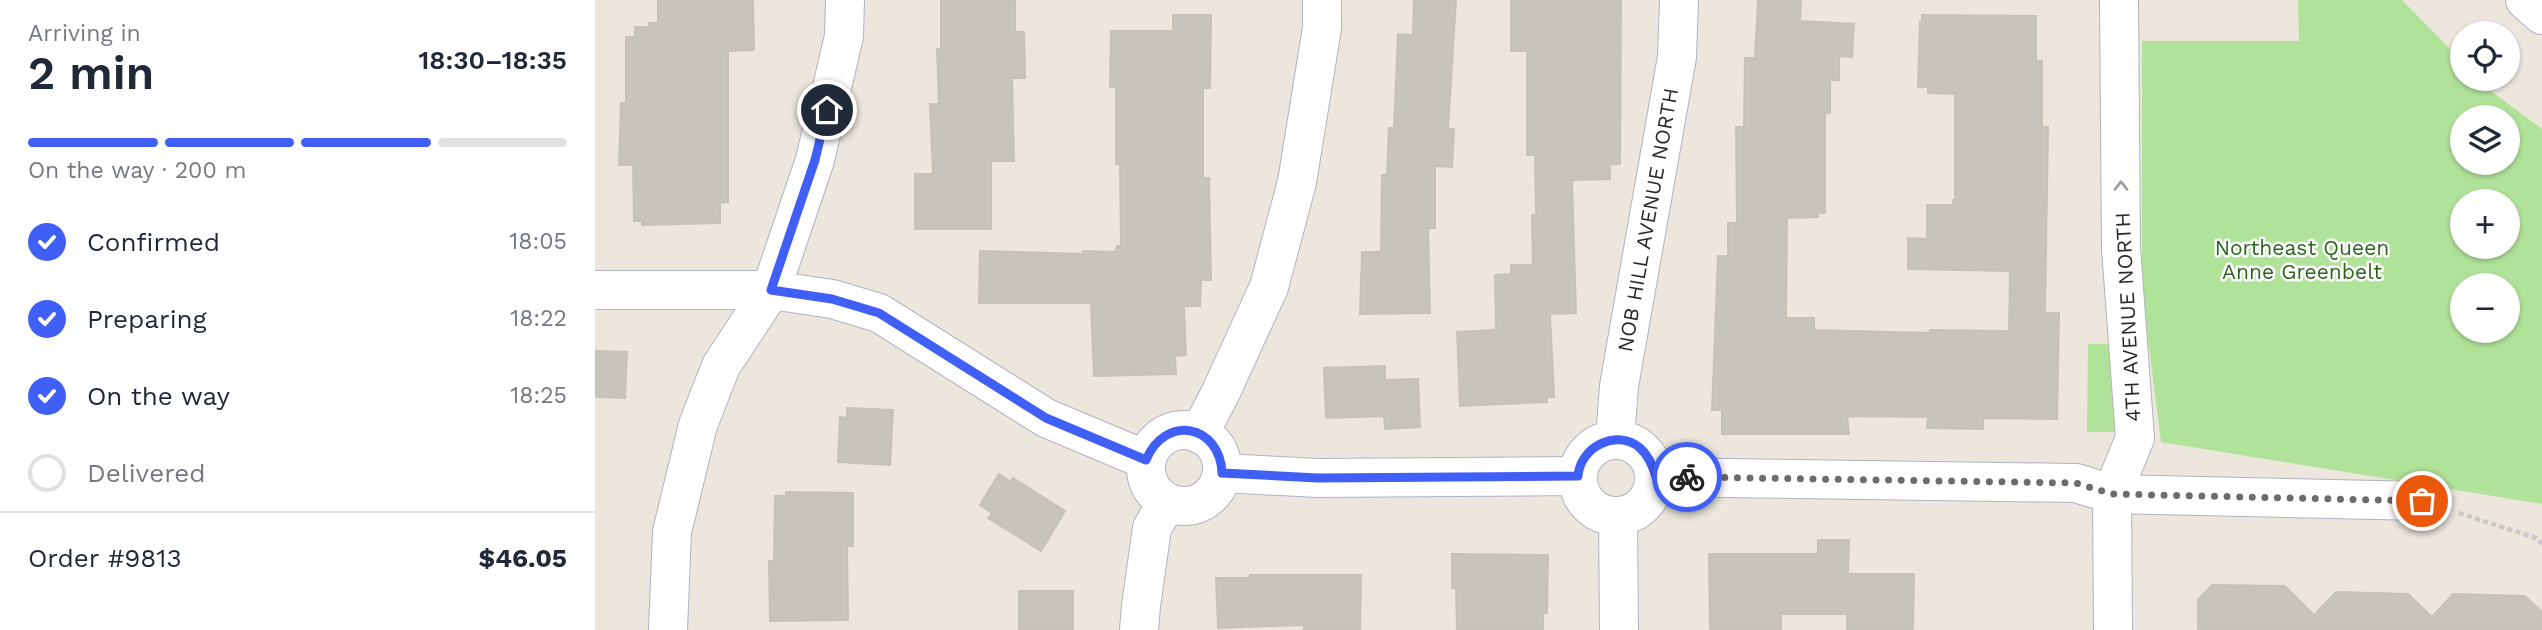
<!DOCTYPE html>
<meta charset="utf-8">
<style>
body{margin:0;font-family:"Work Sans",sans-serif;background:#f2f2f3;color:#1f2937;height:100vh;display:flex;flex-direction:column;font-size:26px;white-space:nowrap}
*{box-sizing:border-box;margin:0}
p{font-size:23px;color:#747a83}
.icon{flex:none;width:38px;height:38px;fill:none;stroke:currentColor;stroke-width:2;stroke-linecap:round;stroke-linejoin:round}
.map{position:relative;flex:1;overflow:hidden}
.details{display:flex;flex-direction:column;background:#fff;width:595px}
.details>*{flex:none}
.buttons{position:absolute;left:1855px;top:21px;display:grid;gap:14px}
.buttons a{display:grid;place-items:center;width:70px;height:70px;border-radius:50%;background:#fff;box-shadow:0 2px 5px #0004;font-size:35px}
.pin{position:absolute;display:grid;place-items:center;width:60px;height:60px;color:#fff;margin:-30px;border:4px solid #fff;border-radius:50%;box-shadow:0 2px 7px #0007}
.courier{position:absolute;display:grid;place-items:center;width:70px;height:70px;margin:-35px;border:5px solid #405ff6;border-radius:50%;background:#fff;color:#222;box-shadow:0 2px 9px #0007}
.overview em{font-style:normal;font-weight:600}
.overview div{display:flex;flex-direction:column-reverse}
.overview{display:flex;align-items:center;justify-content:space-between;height:119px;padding:0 28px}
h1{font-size:46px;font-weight:600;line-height:52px}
.bar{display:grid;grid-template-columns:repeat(4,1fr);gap:10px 7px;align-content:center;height:84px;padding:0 28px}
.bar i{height:9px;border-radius:5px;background:#e0e1e3}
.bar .on{background:#405ff6}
.bar p{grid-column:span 4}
.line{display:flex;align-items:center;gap:18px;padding:0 28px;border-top:2px solid #e0e1e3}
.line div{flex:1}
ol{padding:0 28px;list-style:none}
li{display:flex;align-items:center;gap:21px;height:77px}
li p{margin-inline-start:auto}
li .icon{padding:7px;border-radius:50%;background:#405ff6;color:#fff;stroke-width:4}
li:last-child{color:#747a83}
li i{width:38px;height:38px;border:4px solid #e0e1e3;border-radius:50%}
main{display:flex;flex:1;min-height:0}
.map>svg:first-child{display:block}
.green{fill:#b1e29a;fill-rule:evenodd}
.building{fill:#c7c4bb;stroke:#c7c2b6;stroke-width:2}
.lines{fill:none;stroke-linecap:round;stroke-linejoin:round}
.street-casing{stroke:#b0b3be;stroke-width:40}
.secondary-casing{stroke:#b0b3be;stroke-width:40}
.path{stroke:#c8c8c8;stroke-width:4.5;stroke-dasharray:5 3.5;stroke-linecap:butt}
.street{stroke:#fff;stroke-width:38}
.secondary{stroke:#fff;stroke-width:38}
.oneway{stroke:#9f9f9f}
.done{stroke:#6e6c69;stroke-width:7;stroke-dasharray:0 12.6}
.route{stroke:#405ff6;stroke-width:9}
.labels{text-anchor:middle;stroke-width:5;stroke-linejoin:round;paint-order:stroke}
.street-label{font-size:21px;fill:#2a2a2a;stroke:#fff}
.park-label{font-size:21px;fill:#2a661c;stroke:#fff}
</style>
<main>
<section class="details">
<div class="overview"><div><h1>2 min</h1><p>Arriving in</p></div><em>18:30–18:35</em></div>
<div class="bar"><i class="on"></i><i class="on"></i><i class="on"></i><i></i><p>On the way · 200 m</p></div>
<ol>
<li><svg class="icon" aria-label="check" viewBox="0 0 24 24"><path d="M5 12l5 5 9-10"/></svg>Confirmed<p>18:05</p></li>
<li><svg class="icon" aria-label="check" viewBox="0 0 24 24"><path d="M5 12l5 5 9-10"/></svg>Preparing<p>18:22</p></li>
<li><svg class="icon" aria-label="check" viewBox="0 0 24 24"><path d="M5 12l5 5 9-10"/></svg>On the way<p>18:25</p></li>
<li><i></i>Delivered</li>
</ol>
<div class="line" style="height:91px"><div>Order #9813</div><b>$46.05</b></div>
</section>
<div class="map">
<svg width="1947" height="630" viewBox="0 0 1947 630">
<rect width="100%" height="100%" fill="#ece6dd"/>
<g class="green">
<path d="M1703,0H1807L1867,61V79H1885L1896,91L1947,129V504L1566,442L1547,291V41H1704ZM1867,117H1913V163H1867ZM1867,201H1913V247H1867ZM1867,285H1913V331H1867Z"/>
<path d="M1493,344H1512L1526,356L1535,432H1492Z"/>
</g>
<g class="building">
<path d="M63,0H158L159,50L133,51V202L125,203V223L47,225V221H39L38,165H24L26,103H31V37H40V27H54V23H63Z"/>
<path d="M346,0H420V32H429L430,78H417L419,161H396V229H320V174H338L335,104H344L342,49H346Z"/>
<path d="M819,0H861L853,129H859L857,167L840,166V228H833L835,313L765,314L767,252H786L787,175H792L794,128H799L803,34L818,35Z"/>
<path d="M916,0H1026L1025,164H1015V179L977,180L981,313L955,314L959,397H952V402L865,406L862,332L901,330L900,275L916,274V265H938L937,215H941L940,155H932V51H916Z"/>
<path d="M1163,0H1206L1205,21L1259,24L1257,57L1244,56V80H1235V113H1230V213H1223V217L1192,218L1191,318H1219V330L1335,333V330L1414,331L1415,271L1313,269V238L1332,239V205H1358V200H1360V94L1333,93V87H1323L1325,22H1327V15L1441,16V61H1447V127H1453L1450,313H1464L1462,419L1388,418V429L1332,428L1333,417L1252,416L1254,434H1127V410H1117L1123,256H1133V223H1142L1141,127H1149L1150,58H1160Z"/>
<path d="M578,15H616L615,88H608V178H614L616,280H606L605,306H589L591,355L580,356L581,374L499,376L496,303H384L385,251L488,254V251L521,252L522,246H526L525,164H521V87H515L516,31H578Z"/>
<path d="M0,351L32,352L30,398L0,397Z"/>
<path d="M790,366V380L823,379L825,427L790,429L789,416L731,418L729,368Z"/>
<path d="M252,408L298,410L295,465L243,462L245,417L252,418Z"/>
<path d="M404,474L416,482L418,478L470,511L446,551L393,518L397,513L385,505Z"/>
<path d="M191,492L258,493V546H252L253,620L175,621L174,561H179L180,496H191Z"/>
<path d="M1223,540H1254L1253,574H1319L1318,630H1252V614H1186V630H1115L1114,554H1223Z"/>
<path d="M857,554L953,555L952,613H948V630H862L861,588H857Z"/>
<path d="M655,575H766L765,630H709V625L623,628L621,578H655Z"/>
<path d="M1617,585L1690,586L1719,615L1741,592L1813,594L1837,617L1858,594L1930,596L1947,612V630H1603V600Z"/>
<rect x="424" y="591" width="54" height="39"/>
</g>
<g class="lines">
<g class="street-casing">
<g id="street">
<path d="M0,290H176L237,299L284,313L451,418L551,460"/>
<circle cx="589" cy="468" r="38"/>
<path d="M604,434L625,394L674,287L702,182L727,28V0"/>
<circle cx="1021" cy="478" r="38"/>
<path d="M1020,440L1024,386L1082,57L1084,0"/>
<path d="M627,473L723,478L983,476"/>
<path d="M1061,477L1481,483L1517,494L1827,501"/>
<path d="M1023,516L1024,630"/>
<path d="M73,630L77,532L103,425L126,366L176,290L220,160L249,36L250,0"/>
<path d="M544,630L546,606L557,528L572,502"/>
<path d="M1518,630L1517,494L1540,438L1526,248L1524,0"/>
</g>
</g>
<g class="secondary-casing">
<path id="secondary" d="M1930,0L1947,15"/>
</g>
<path class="path" d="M1864,513L1941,538L1947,544"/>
<use href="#street" class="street"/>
<use href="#secondary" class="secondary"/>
</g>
<defs><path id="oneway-chevron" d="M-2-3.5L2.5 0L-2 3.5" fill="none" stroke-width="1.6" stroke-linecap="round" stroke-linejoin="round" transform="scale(1.75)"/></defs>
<use class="oneway" href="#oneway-chevron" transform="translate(1526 186) rotate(-90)"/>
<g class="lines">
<path class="done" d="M1092,477L1481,483L1517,494L1827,501"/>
<path class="route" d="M232,110L220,160L176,290L237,299L284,313L451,418L551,460C570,414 625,424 627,473L723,478L983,476C985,447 1022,428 1045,448C1054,456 1058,466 1061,477H1092"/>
</g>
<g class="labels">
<g class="street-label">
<text transform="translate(1053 220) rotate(-80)" y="7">NOB HILL AVENUE NORTH</text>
<text transform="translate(1533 317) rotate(-93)" y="7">4TH AVENUE NORTH</text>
</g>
<g class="park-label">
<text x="1707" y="255">Northeast Queen<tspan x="1707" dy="24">Anne Greenbelt</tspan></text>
</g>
</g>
</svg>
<div class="buttons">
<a><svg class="icon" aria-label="locate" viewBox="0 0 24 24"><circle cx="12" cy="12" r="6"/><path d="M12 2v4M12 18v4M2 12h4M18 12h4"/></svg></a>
<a><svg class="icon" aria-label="layers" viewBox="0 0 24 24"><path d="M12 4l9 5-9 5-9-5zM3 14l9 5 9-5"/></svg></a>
<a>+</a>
<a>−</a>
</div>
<div class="pin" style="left:1827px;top:501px;background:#ea580c"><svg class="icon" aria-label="bag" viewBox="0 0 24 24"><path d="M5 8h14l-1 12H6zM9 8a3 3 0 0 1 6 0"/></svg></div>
<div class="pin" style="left:232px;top:110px;background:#1f2937"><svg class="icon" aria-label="home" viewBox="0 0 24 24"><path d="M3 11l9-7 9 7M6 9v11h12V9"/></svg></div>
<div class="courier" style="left:1092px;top:477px"><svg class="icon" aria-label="bike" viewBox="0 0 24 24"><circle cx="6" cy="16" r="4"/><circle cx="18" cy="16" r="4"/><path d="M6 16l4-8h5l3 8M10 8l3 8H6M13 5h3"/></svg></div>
</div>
</main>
